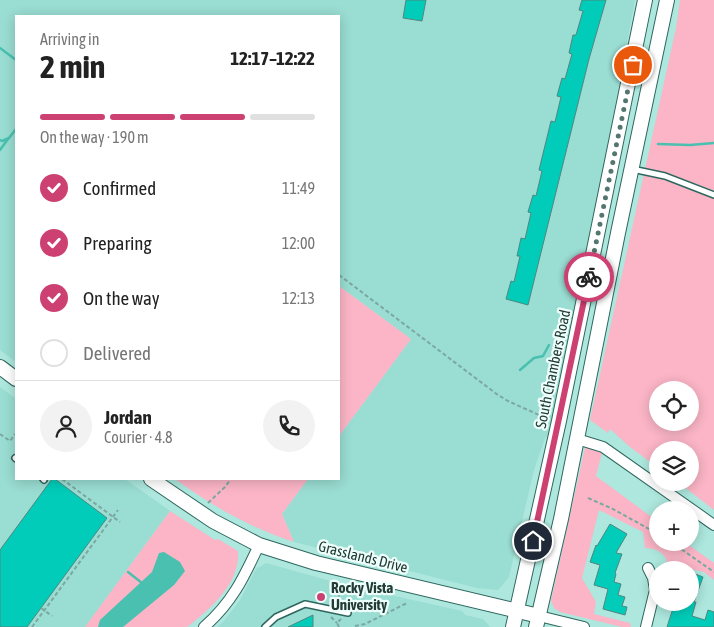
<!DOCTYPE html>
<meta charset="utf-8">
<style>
body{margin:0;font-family:"Asap Condensed",sans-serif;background:#f2f2f2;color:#222;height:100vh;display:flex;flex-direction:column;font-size:19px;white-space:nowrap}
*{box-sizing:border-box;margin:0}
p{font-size:16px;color:#767676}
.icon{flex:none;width:28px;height:28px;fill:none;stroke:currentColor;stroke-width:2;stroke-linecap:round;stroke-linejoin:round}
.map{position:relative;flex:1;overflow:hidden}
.drawer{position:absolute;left:15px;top:15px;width:325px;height:465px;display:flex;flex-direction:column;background:#fff;border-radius:0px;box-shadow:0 2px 12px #0003}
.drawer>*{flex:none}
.fabs{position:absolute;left:649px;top:381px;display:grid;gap:10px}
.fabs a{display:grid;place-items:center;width:50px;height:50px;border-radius:50%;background:#fff;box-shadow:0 2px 12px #0003;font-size:25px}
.pin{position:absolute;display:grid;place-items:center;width:42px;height:42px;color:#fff;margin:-21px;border:2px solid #fff;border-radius:50%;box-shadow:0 1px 5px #0007}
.courier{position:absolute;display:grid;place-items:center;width:50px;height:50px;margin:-25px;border:4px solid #cd4172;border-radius:50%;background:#fff;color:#222;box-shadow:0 1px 6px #0007}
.headline em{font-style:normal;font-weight:700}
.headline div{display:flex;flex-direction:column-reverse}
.headline{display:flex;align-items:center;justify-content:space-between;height:85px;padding:0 25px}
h1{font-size:32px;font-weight:700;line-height:38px}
.bar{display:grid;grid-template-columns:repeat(4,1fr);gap:8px 5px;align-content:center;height:60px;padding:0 25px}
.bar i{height:6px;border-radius:4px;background:#e0e0e0}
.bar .on{background:#cd4172}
.bar p{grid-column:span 4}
.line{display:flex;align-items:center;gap:12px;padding:0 25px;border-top:1px solid #e0e0e0}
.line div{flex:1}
.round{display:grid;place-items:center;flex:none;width:52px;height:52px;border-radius:26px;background:#f2f2f2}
ol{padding:0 25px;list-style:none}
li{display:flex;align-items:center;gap:15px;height:55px}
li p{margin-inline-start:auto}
li .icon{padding:5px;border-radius:50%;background:#cd4172;color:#fff;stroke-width:4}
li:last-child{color:#767676}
li i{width:28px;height:28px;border:2px solid #e0e0e0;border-radius:50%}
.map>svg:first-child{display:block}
.built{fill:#9addd2}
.green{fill:#fbb5c6;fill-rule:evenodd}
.water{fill:#49c0b0}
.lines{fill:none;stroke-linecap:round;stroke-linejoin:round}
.stream{stroke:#49c0b0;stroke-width:2.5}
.building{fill:#00ccb9;stroke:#50877f}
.lane-casing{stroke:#2f675f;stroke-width:8}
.street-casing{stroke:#2f675f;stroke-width:12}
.secondary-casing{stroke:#2f675f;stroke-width:16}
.path{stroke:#7ba8a1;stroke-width:2;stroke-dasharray:4 2.5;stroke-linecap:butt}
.lane{stroke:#fff;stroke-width:5}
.street{stroke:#fff;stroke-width:10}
.secondary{stroke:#fff;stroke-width:14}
.done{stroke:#537770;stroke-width:5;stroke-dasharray:0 9}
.route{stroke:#cd4172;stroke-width:6}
.poi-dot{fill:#cd4172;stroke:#eefffb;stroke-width:2}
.labels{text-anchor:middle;stroke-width:4.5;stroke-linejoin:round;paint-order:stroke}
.street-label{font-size:15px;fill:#233a36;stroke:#eefffb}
.poi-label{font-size:15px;font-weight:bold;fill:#233a36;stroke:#eefffb;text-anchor:start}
</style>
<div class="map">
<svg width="714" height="627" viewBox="0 0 714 627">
<rect width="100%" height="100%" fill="#ade7dd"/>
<g class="built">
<path d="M0,0H635L598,198L549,435L545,438L534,470L509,577L498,590L477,588L294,542L282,514L308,479H339V436L411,339L339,286V16H16V362L0,350Z"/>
<path d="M0,387L16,399V479H125L170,511L85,627H0Z"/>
<path d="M266,563L341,584L462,611L465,615L483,619L490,627H217L224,621L240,600L256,569Z"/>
</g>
<g class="green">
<path d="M680,0H714V510L679,483L690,482V450H658L657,467L630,447L610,429L608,433L590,420L676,28ZM658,390H690V422H658Z"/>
<path d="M339,286L411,339L339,436Z"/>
<path d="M586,443L600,448L602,453L596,476L657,521L658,542L686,543L714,563V580L704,572L668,564C665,553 657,548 645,548L643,532L599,510L582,578L596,602L594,614L630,623L631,627H622L560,612L554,608L551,601Z"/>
<path d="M175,479H308L282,514L294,542C251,528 212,506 175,479Z"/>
<path d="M170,511L215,540L218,539L238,551C241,582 210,610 187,627H85Z"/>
</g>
<path class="water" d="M164,552L180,562L185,571L174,585L123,627H98L100,620L152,572L159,553Z"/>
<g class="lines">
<g class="stream">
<path d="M0,48L16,60"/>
<path d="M0,140L2,141L9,138L16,129"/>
<path d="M658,144L690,145L714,143"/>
<path d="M0,150L8,139"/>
<path d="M520,370L534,358L543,356L549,345"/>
<path d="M128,572L142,583"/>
</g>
</g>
<g class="building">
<path d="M406,0H426L422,21L403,18Z"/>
<path d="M582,0H606L589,59L528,305L506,299L511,281L514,282L520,256H517L521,238L525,239L531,213L528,212L533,195L536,196L542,171L539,170L551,121L555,122L561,97L557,96L562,78L565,79L572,54L569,53L573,35H576L583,11L579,10Z"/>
<path d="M52,479H55L107,518L27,627H0V550Z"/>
<path d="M610,524L627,534L616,553L622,554L615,573L616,574L614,582L621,584L618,595L625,597L622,606L627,607L625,615L603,609L608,589L594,585L600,565L590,562L596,545L597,546Z"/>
<path d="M690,572L703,577L694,602H696L692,616L705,620L708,610L714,612V627H667L675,602H690Z"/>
<path d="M313,615V627H288Z"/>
</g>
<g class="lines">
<g class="lane-casing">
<g id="lane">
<path d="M632,169L665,176L714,195"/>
<path d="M15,458L16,459"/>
<path d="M43,479L44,480"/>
<path d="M265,627L276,617L305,604L348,613"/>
</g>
</g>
<g class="street-casing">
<g id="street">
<path d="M577,439L603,447L714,525"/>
<path d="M539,616L584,627"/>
<path d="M204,627C232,603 244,577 259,545"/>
<path d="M646,627L655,590L653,578L648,568"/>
</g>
</g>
<g class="secondary-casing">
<g id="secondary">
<path d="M0,367L16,379"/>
<path d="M151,479L213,521L259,545L316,563L539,616"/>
<path d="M513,627L559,421L645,0"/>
<path d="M536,627L561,519L618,233L667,0"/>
</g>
</g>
<g class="path">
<path d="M339,275L498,395L508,401L548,419"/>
<path d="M0,434L10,441L15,434"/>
<path d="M62,479L120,522"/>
<path d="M588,498L613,509L658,534"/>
<path d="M208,503L225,487L231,479"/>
<path d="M671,542L714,572"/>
<path d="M340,588L338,600L340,603"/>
<path d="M41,608L52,616"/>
<path d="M331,617L337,623"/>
<path d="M355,626L365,624L407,603"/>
<path d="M32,627L118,510"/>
<path d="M339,627L337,623L341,619"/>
</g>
<use href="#lane" class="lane"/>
<use href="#street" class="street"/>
<use href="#secondary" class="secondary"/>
</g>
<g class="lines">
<path class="done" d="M589,277L633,65"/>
<path class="route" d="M533,541L589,277"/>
</g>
<circle class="poi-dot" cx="321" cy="597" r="5"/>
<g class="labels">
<g class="street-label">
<text transform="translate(553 369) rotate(-78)" y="5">South Chambers Road</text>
<text transform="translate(363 557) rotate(14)" y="5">Grasslands Drive</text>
</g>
<g class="poi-label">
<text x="331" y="593">Rocky Vista<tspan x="331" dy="17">University</tspan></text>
</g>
</g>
</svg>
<div class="fabs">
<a><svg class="icon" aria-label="locate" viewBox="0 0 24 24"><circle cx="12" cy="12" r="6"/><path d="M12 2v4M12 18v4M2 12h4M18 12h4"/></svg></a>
<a><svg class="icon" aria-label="layers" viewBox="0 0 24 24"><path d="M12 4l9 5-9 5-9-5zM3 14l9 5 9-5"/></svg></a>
<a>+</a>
<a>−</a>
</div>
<div class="pin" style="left:633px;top:65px;background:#ea580c"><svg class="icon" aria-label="bag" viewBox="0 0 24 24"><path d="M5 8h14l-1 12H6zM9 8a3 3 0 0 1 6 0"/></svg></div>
<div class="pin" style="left:533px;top:541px;background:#1f2937"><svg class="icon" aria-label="home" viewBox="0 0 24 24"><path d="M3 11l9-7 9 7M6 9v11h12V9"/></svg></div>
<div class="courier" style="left:589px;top:277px"><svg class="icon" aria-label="bike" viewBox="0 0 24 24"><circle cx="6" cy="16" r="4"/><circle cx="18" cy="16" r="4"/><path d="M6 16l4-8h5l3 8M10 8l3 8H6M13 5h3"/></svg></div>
<section class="drawer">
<div class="headline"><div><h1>2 min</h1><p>Arriving in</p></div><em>12:17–12:22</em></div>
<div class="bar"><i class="on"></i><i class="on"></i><i class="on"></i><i></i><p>On the way · 190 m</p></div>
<ol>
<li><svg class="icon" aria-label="check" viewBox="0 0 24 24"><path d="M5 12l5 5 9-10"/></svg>Confirmed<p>11:49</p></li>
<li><svg class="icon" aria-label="check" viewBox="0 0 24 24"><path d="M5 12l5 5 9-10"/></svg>Preparing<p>12:00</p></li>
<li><svg class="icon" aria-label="check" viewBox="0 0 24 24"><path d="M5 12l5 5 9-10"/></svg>On the way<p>12:13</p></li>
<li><i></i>Delivered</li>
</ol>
<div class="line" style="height:90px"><a class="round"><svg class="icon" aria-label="person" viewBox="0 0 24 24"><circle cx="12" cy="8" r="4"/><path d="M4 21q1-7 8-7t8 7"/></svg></a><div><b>Jordan</b><p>Courier · 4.8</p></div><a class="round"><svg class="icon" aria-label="phone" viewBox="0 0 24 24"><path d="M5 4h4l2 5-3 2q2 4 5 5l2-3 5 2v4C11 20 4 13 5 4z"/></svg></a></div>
</section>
</div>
